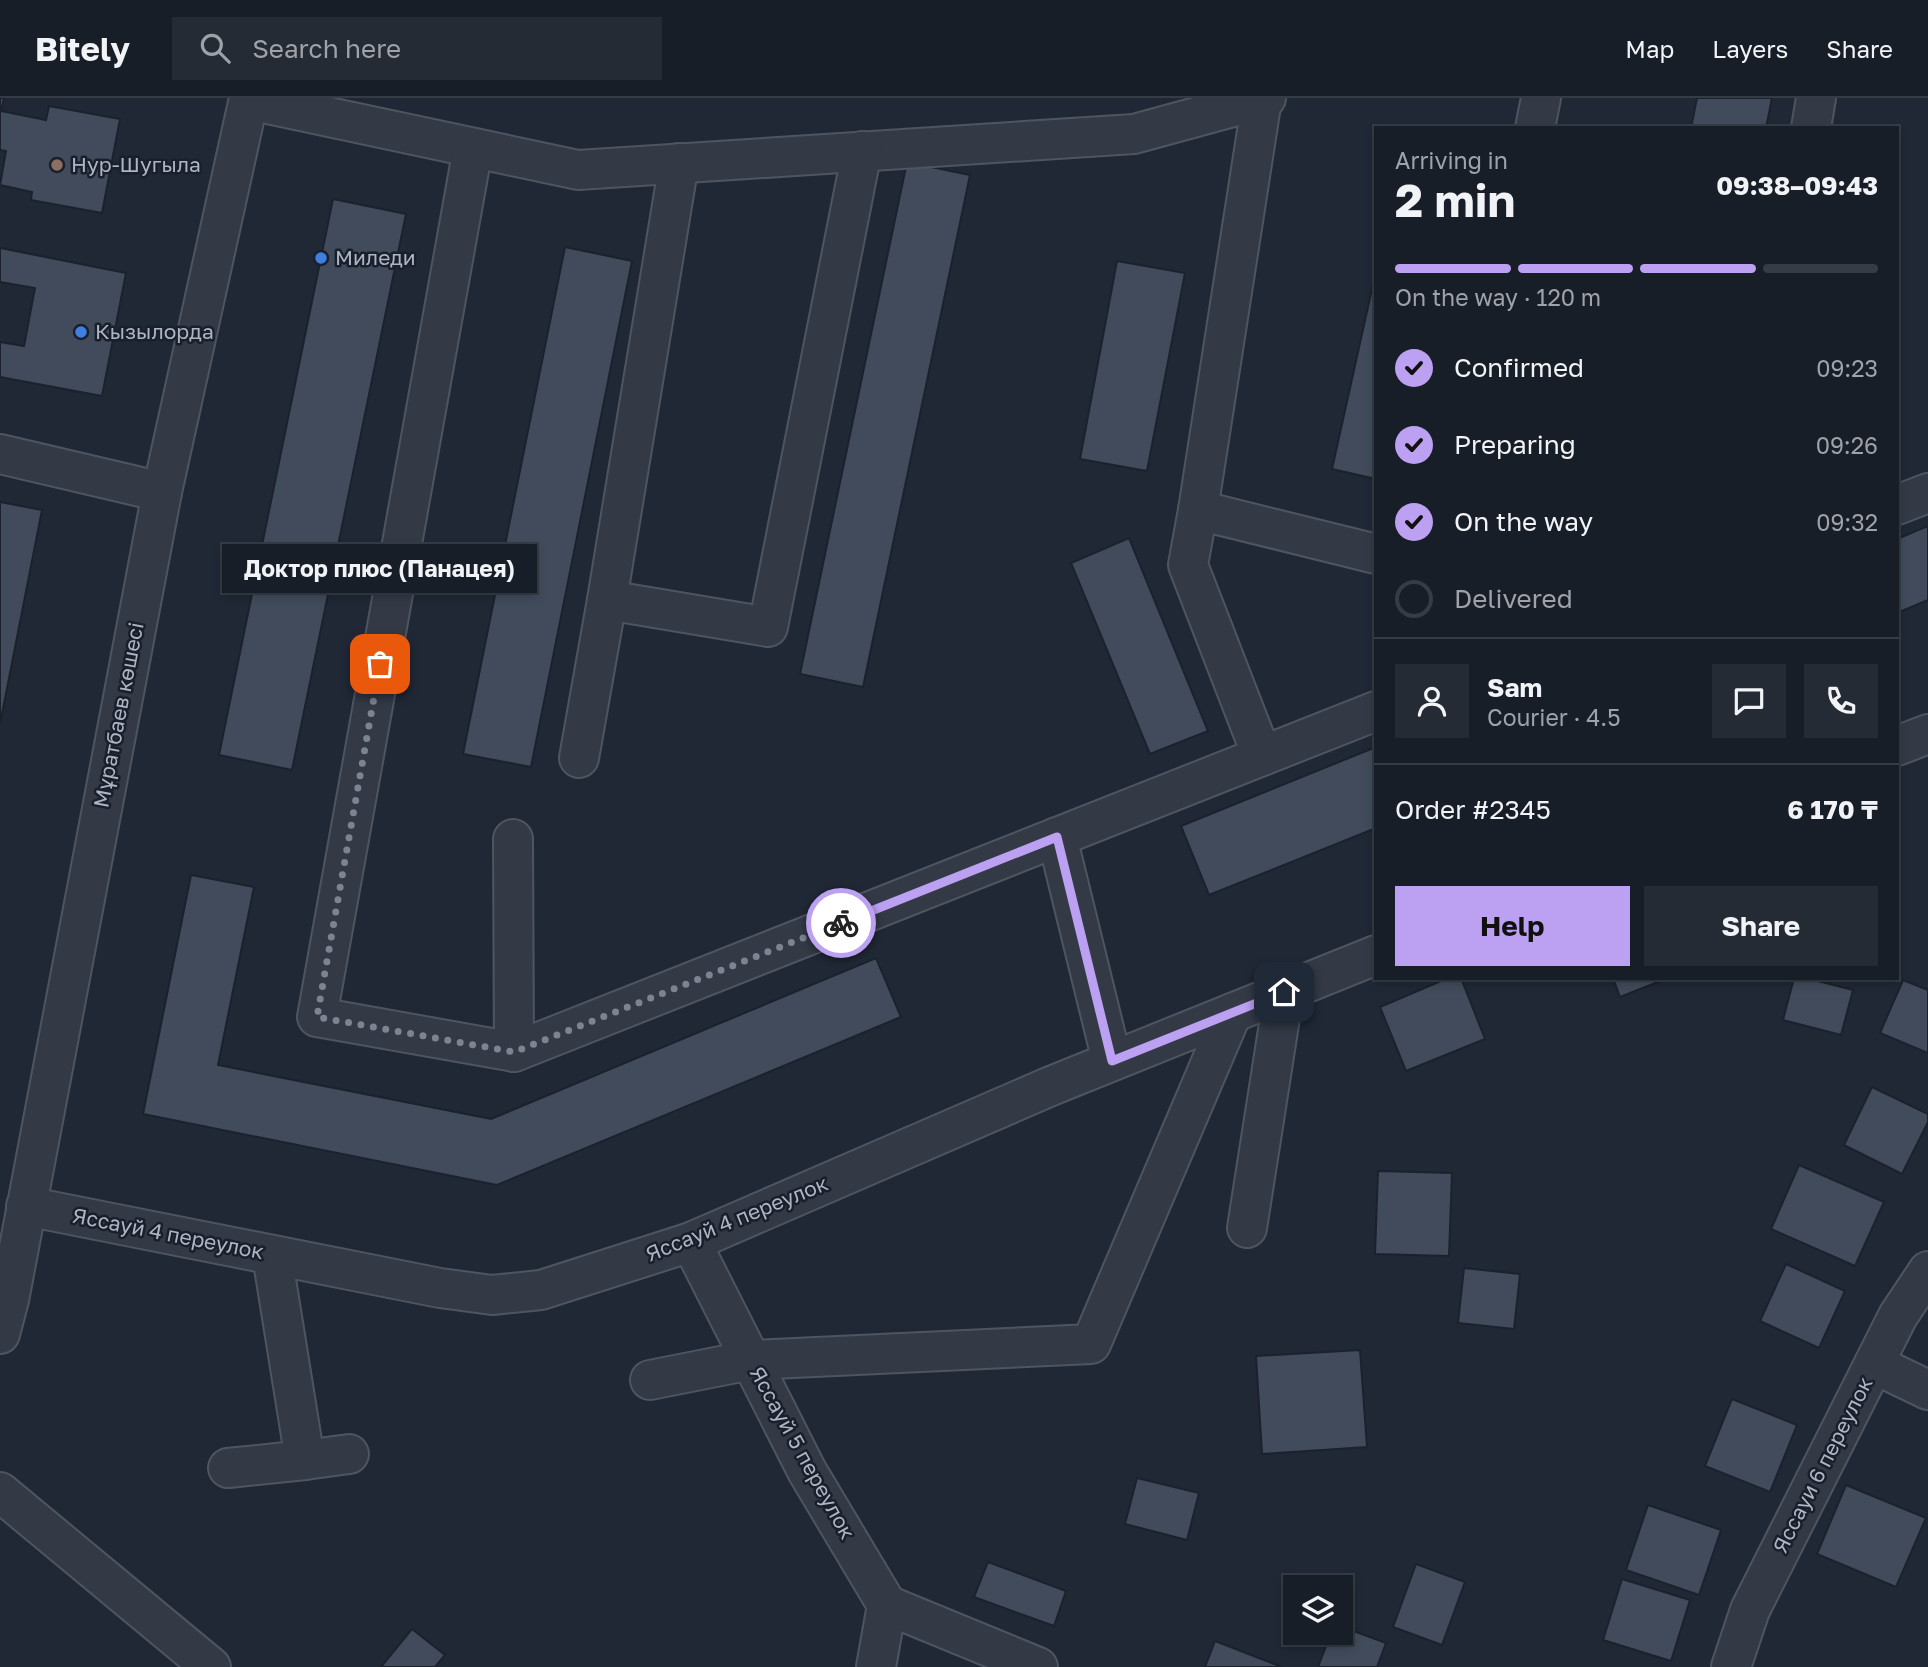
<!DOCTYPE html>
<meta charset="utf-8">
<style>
body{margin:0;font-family:"Golos Text",sans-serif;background:#252b34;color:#f1f3f6;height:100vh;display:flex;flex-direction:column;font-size:26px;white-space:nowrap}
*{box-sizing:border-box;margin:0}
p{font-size:23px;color:#9fa2a8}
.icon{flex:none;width:38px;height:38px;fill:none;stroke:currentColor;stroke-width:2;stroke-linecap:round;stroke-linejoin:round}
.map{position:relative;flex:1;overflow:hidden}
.drawer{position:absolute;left:1374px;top:28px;width:525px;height:854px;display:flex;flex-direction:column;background:#181e28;border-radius:0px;box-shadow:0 4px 10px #0003,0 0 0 2px #363c45}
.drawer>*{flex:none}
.controls{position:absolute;left:1283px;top:1477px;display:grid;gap:14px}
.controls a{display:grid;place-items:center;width:70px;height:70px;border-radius:0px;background:#181e28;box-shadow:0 4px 10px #0003,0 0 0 2px #363c45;font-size:35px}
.pin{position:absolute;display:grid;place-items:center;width:60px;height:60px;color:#fff;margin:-30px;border-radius:14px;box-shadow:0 4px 10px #0006}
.courier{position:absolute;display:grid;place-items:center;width:70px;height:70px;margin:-35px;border:5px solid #bca0f2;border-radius:50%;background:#fff;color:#222;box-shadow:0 2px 9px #0007}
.bubble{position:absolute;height:49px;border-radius:0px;background:#181e28;box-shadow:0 4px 10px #0003,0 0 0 2px #363c45;font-size:23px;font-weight:700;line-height:49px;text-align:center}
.summary em{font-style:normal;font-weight:700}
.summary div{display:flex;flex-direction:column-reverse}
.summary{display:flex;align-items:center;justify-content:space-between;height:119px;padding:0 21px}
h1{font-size:46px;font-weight:700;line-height:52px}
.bar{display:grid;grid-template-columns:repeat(4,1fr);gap:10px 7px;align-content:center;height:84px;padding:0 21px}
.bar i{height:9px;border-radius:5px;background:#363c45}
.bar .selected{background:#bca0f2}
.bar p{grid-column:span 4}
.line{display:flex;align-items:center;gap:18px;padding:0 21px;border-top:2px solid #363c45}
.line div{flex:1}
.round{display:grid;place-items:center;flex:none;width:74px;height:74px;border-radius:0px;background:#252b34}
ol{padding:0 21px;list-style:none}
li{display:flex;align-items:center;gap:21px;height:77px}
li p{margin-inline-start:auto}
li .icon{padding:7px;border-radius:50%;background:#bca0f2;color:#111;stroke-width:4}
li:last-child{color:#9fa2a8}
li i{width:38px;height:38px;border:4px solid #363c45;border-radius:50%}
.cta{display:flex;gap:14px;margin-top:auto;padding:14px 21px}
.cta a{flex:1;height:80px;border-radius:0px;background:#bca0f2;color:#111;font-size:28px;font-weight:700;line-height:80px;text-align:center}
.cta a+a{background:#252b34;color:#f1f3f6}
header{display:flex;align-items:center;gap:42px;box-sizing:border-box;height:98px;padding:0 35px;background:#181e28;border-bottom:2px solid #363c45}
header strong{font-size:33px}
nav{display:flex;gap:38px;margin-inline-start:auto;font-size:24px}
.search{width:490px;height:63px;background:#252b34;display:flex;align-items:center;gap:18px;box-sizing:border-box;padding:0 24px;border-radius:0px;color:#9fa2a8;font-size:26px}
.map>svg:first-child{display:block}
.building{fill:#414b5b;stroke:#1b222d;stroke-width:2}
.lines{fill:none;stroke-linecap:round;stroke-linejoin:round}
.minor-casing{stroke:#4e5561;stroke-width:42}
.minor{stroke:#333a46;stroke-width:38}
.done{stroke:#7c8492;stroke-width:7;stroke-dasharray:0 12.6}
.route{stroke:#bca0f2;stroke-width:9}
.education-dot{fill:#8d6e63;stroke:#19202b;stroke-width:2.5}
.shop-dot{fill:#3f7fe0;stroke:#19202b;stroke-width:2.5}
.labels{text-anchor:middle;stroke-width:5;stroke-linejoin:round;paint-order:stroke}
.poi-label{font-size:21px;fill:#adb5c3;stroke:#19202b;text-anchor:start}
.street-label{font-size:21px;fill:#adb5c3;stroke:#19202b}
</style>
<header>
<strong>Bitely</strong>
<div class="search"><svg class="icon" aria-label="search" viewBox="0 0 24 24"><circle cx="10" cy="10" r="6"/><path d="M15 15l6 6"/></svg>Search here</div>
<nav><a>Map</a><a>Layers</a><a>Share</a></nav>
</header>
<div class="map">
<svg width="1928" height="1569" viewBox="0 0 1928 1569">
<rect width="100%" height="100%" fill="#202836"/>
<g class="building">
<path d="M0,0H4L1,13L46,22L49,8L120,21L102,115L31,102L32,94L0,87L6,53L0,52Z"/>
<path d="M1697,0H1772L1766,30H1691Z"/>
<path d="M907,64L970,77L863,589L800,576Z"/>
<path d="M333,101L406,116L292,672L219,657Z"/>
<path d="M565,149L632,163L531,669L463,656Z"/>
<path d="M0,150L126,175L102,298L0,279V244L24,248L35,190L0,184Z"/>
<path d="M1117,163L1185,175L1147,373L1080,361Z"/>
<path d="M1376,173V381L1332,371Z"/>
<path d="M0,404L42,412L0,626Z"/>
<path d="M1928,428V502L1897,515V441Z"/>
<path d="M1129,440L1208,633L1150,656L1071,465Z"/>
<path d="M1376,649V730L1209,797L1181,728Z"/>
<path d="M191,777L254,789L218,967L491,1021L876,860L901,919L497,1087L143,1016Z"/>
<path d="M1448,880H1461L1485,941L1406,973L1380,909Z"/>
<path d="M1613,880H1668L1620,899Z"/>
<path d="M1794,880H1806L1853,892L1841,937L1783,922Z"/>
<path d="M1903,882L1928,892V955L1880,935Z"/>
<path d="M1872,989L1928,1016V1024L1902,1076L1844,1047Z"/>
<path d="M1799,1067L1884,1104L1855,1168L1771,1131Z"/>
<path d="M1378,1073L1452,1075L1449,1158L1375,1156Z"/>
<path d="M1786,1166L1845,1193L1819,1250L1760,1223Z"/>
<path d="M1464,1170L1520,1176L1514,1231L1458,1225Z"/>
<path d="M1360,1252L1367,1349L1262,1356L1256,1258Z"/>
<path d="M1732,1301L1797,1327L1770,1394L1705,1368Z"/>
<path d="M1137,1380L1199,1395L1187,1442L1125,1426Z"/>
<path d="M1846,1387L1926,1420L1896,1489L1817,1456Z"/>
<path d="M1648,1407L1721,1432L1699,1497L1626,1472Z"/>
<path d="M988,1464L1066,1493L1054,1528L974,1499Z"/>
<path d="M1416,1466L1465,1484L1442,1547L1393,1529Z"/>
<path d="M1622,1481L1690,1502L1671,1563L1603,1542Z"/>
<path d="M1340,1528L1386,1545L1377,1569H1318L1331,1535H1340Z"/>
<path d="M412,1531L445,1557L435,1569H381Z"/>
<path d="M1215,1543L1282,1569H1205Z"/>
</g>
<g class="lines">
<g class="minor-casing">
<g id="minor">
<path d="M1262,1L1198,412L1188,467L1262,658"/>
<path d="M249,2L578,72L1134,36L1266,0"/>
<path d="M1535,30L1541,0"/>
<path d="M1811,30L1816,0"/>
<path d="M473,50L317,919L514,954L1376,613"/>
<path d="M0,356L162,394"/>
<path d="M1897,407L1928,395"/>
<path d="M1198,412L1376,456"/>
<path d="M607,502L768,529L862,53"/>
<path d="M1897,648L1928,636"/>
<path d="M579,660L607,502L679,65"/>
<path d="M1057,739L1112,963"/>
<path d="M513,741L514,954"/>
<path d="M26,1108L440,1190L492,1197L541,1192L691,1144L1051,988L1376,857"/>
<path d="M1247,1130L1284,894"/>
<path d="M691,1144L807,1373L887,1507L876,1569"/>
<path d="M0,1236L9,1202L162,394L249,0"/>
<path d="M1874,1266L1928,1292"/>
<path d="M650,1282L751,1262L1091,1246L1232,915"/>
<path d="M305,1362L349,1356"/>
<path d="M228,1370L305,1362L272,1157"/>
<path d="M0,1394L211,1569"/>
<path d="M887,1507L1038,1569"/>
<path d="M1731,1569L1750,1512L1898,1218L1928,1173"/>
</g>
</g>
<use href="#minor" class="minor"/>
</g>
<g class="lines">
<path class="done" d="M380,566L317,919L514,954L841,825"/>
<path class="route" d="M841,825L1057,739L1112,963L1284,894"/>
</g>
<circle class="education-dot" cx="57" cy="67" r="7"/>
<g class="shop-dot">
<circle cx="321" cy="160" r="7"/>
<circle cx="81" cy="234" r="7"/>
</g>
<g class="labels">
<g class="poi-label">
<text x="71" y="74">Нур-Шугыла</text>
<text x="335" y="167">Миледи</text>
<text x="95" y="241">Кызылорда</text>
</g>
<g class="street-label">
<text transform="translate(119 617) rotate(-79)" y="7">Мұратбаев көшесі</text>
<text transform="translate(737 1121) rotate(-22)" y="7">Яссауй 4 переулок</text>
<text transform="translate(168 1136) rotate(11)" y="7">Яссауй 4 переулок</text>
<text transform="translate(802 1355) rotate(61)" y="7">Яссауй 5 переулок</text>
<text transform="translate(1823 1367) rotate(-63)" y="7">Яссауи 6 переулок</text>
</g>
</g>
</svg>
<div class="controls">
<a><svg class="icon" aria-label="layers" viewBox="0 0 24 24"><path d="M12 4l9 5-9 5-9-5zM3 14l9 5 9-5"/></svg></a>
</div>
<div class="pin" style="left:380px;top:566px;background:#ea580c"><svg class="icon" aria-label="bag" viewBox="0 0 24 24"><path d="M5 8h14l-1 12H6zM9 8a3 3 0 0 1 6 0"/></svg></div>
<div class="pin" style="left:1284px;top:894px;background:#1f2937"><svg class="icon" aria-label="home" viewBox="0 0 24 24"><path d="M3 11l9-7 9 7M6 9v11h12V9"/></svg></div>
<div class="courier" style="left:841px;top:825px"><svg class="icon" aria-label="bike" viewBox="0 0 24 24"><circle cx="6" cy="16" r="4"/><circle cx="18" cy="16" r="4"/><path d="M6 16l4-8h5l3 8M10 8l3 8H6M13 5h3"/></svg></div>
<div class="bubble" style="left:222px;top:446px;width:315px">Доктор плюс (Панацея)</div>
<section class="drawer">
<div class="summary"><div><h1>2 min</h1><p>Arriving in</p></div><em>09:38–09:43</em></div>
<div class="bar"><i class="selected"></i><i class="selected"></i><i class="selected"></i><i></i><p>On the way · 120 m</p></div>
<ol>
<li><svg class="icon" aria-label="check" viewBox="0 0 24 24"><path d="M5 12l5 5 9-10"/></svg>Confirmed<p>09:23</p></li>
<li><svg class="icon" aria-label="check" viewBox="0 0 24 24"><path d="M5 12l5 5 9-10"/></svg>Preparing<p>09:26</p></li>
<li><svg class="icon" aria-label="check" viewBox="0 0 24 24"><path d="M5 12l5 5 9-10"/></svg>On the way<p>09:32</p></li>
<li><i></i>Delivered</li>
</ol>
<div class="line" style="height:126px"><a class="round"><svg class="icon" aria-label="person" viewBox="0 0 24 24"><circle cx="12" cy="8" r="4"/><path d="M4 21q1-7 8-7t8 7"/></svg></a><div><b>Sam</b><p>Courier · 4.5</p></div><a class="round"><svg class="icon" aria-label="chat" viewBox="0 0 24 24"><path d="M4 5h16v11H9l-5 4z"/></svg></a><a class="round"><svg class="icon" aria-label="phone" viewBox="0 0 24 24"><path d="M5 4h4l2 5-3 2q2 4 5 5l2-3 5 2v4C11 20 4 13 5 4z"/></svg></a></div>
<div class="line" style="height:91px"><div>Order #2345</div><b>6 170 ₸</b></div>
<div class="cta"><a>Help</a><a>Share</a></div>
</section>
</div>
